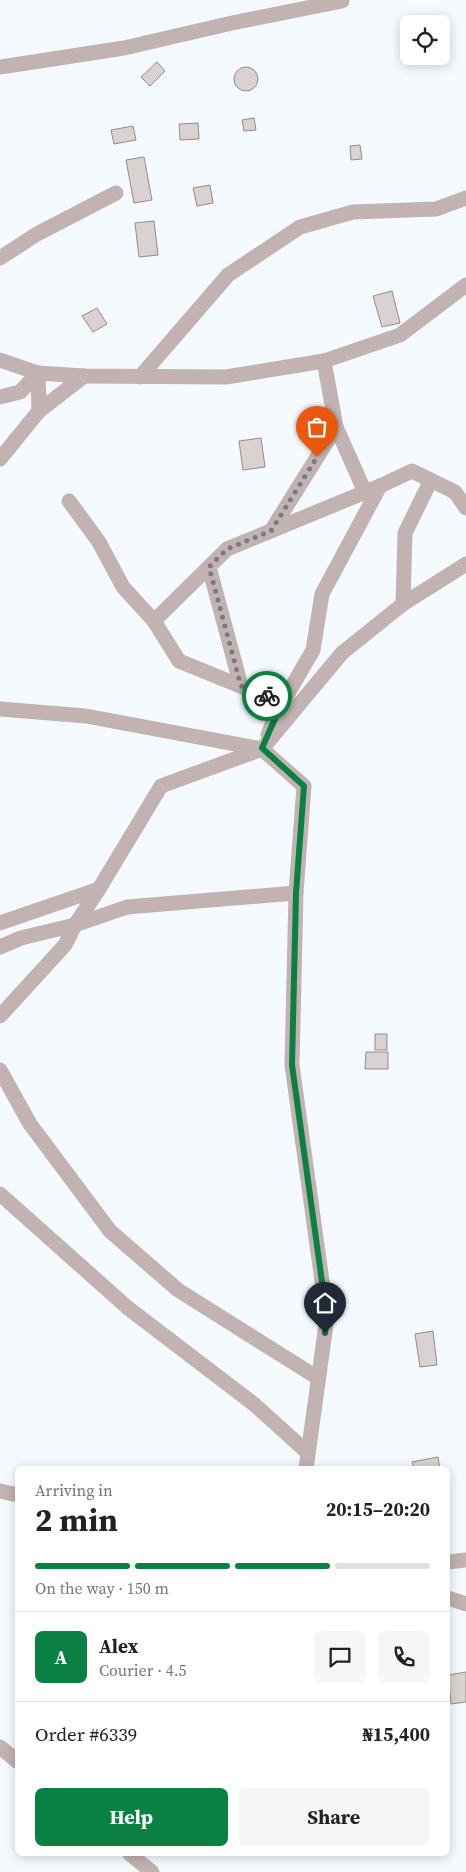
<!DOCTYPE html>
<meta charset="utf-8">
<style>
body{margin:0;font-family:"Source Serif 4",serif;background:#f6f6f6;color:#222;height:100vh;display:flex;flex-direction:column;font-size:19px;white-space:nowrap}
*{box-sizing:border-box;margin:0}
p{font-size:16px;color:#767676}
.icon{flex:none;width:28px;height:28px;fill:none;stroke:currentColor;stroke-width:2;stroke-linecap:round;stroke-linejoin:round}
.map{position:relative;flex:1;overflow:hidden}
.drawer{position:absolute;left:15px;top:1466px;width:435px;height:390px;display:flex;flex-direction:column;background:#fff;border-radius:8px;box-shadow:0 2px 12px #0003}
.drawer>*{flex:none}
.fabs{position:absolute;left:400px;top:15px;display:grid;gap:10px}
.fabs a{display:grid;place-items:center;width:50px;height:50px;border-radius:8px;background:#fff;box-shadow:0 2px 12px #0003;font-size:25px}
.pin{position:absolute;display:grid;place-items:center;width:42px;height:42px;color:#fff;margin:-51px -21px;border-radius:50% 50% 50% 0;rotate:-45deg;box-shadow:0 0 5px #0007}
.pin .icon{rotate:45deg}
.courier{position:absolute;display:grid;place-items:center;width:50px;height:50px;margin:-25px;border:4px solid #0b8043;border-radius:50%;background:#fff;color:#222;box-shadow:0 1px 6px #0007}
.overview em{font-style:normal;font-weight:700}
.overview div{display:flex;flex-direction:column-reverse}
.overview{display:flex;align-items:center;justify-content:space-between;height:85px;padding:0 20px}
h1{font-size:32px;font-weight:700;line-height:38px}
.bar{display:grid;grid-template-columns:repeat(4,1fr);gap:8px 5px;align-content:center;height:60px;padding:0 20px}
.bar i{height:6px;border-radius:4px;background:#e0e0e0}
.bar .selected{background:#0b8043}
.bar p{grid-column:span 4}
.line{display:flex;align-items:center;gap:12px;padding:0 20px;border-top:1px solid #e0e0e0}
.line div{flex:1}
.round{display:grid;place-items:center;flex:none;width:52px;height:52px;border-radius:8px;background:#f6f6f6}
.button{display:flex;gap:10px;margin-top:auto;padding:10px 20px}
.button a{flex:1;height:58px;border-radius:8px;background:#0b8043;color:#fff;font-size:20px;font-weight:700;line-height:58px;text-align:center}
.button a+a{background:#f6f6f6;color:#222}
.map>svg:first-child{display:block}
.building{fill:#dad2d1;stroke:#938b8b}
.lines{fill:none;stroke-linecap:round;stroke-linejoin:round}
.minor{stroke:#c2b2b1;stroke-width:15}
.done{stroke:#787c7f;stroke-width:5;stroke-dasharray:0 9}
.route{stroke:#0b8043;stroke-width:6}
</style>
<div class="map">
<svg width="466" height="1872" viewBox="0 0 466 1872">
<rect width="100%" height="100%" fill="#f4faff"/>
<g class="building">
<path d="M157,62L165,71L150,86L141,77Z"/>
<circle cx="246" cy="79" r="12"/>
<path d="M254,118L256,130L244,131L242,120Z"/>
<path d="M198,123L199,139L180,140L179,124Z"/>
<path d="M133,126L136,140L114,144L111,130Z"/>
<path d="M360,145L362,159L351,160L350,146Z"/>
<path d="M144,157L152,200L134,203L126,160Z"/>
<path d="M210,185L213,203L197,206L193,188Z"/>
<path d="M154,221L158,255L139,257L135,223Z"/>
<path d="M392,291L400,323L382,327L373,296Z"/>
<path d="M97,308L107,324L93,332L82,316Z"/>
<path d="M261,438L265,467L243,470L239,441Z"/>
<rect x="375" y="1034" width="12" height="16"/>
<path d="M366,1052H388V1069H365Z"/>
<path d="M433,1331L437,1365L420,1367L415,1334Z"/>
<path d="M438,1457L440,1469H414L412,1462Z"/>
<path d="M466,1672V1702L451,1704L448,1675Z"/>
</g>
<g class="lines">
<g class="minor">
<path d="M0,67L124,48L232,23L342,1"/>
<path d="M0,258L37,234L116,193"/>
<path d="M0,360L38,373L39,411"/>
<path d="M140,377L228,275L300,227L353,212L436,209L466,198"/>
<path d="M0,397L20,392L38,373L84,376L226,377L324,361L400,335L466,285"/>
<path d="M336,427L365,492"/>
<path d="M0,459L39,411L84,376"/>
<path d="M380,486L412,471L455,492L466,508"/>
<path d="M69,501L99,542L123,587L154,621L179,661L282,703"/>
<path d="M271,531L336,427L324,361"/>
<path d="M209,567L241,686"/>
<path d="M403,604L405,533L431,480"/>
<path d="M154,621L227,549L380,486L322,594L313,650L276,714L268,735"/>
<path d="M0,709L86,716L262,749L161,786L99,889L75,925L65,945L0,1016"/>
<path d="M0,923L99,889"/>
<path d="M0,947L21,938L75,925L127,907L296,893"/>
<path d="M0,1070L30,1124L110,1231L178,1290L318,1378"/>
<path d="M0,1194L128,1308L255,1405L308,1453"/>
<path d="M306,1469L327,1317L292,1065L296,893L304,786L262,749L342,653L403,604L466,564"/>
<path d="M0,1491L18,1495"/>
<path d="M448,1562L466,1560"/>
<path d="M448,1598L466,1604"/>
<path d="M0,1747L18,1762"/>
<path d="M130,1854L152,1872"/>
</g>
</g>
<g class="lines">
<path class="done" d="M267,696L241,686L209,567L227,549L271,531L317,457"/>
<path class="route" d="M267,696L282,703L262,748L304,786L296,893L292,1065L327,1318L325,1333"/>
</g>
</svg>
<div class="fabs">
<a><svg class="icon" aria-label="locate" viewBox="0 0 24 24"><circle cx="12" cy="12" r="6"/><path d="M12 2v4M12 18v4M2 12h4M18 12h4"/></svg></a>
</div>
<div class="pin" style="left:317px;top:457px;background:#ea580c"><svg class="icon" aria-label="bag" viewBox="0 0 24 24"><path d="M5 8h14l-1 12H6zM9 8a3 3 0 0 1 6 0"/></svg></div>
<div class="pin" style="left:325px;top:1333px;background:#1f2937"><svg class="icon" aria-label="home" viewBox="0 0 24 24"><path d="M3 11l9-7 9 7M6 9v11h12V9"/></svg></div>
<div class="courier" style="left:267px;top:696px"><svg class="icon" aria-label="bike" viewBox="0 0 24 24"><circle cx="6" cy="16" r="4"/><circle cx="18" cy="16" r="4"/><path d="M6 16l4-8h5l3 8M10 8l3 8H6M13 5h3"/></svg></div>
<section class="drawer">
<div class="overview"><div><h1>2 min</h1><p>Arriving in</p></div><em>20:15–20:20</em></div>
<div class="bar"><i class="selected"></i><i class="selected"></i><i class="selected"></i><i></i><p>On the way · 150 m</p></div>
<div class="line" style="height:90px"><b class="round" style="background:#0b8043;color:#fff">A</b><div><b>Alex</b><p>Courier · 4.5</p></div><a class="round"><svg class="icon" aria-label="chat" viewBox="0 0 24 24"><path d="M4 5h16v11H9l-5 4z"/></svg></a><a class="round"><svg class="icon" aria-label="phone" viewBox="0 0 24 24"><path d="M5 4h4l2 5-3 2q2 4 5 5l2-3 5 2v4C11 20 4 13 5 4z"/></svg></a></div>
<div class="line" style="height:65px"><div>Order #6339</div><b>₦15,400</b></div>
<div class="button"><a>Help</a><a>Share</a></div>
</section>
</div>
